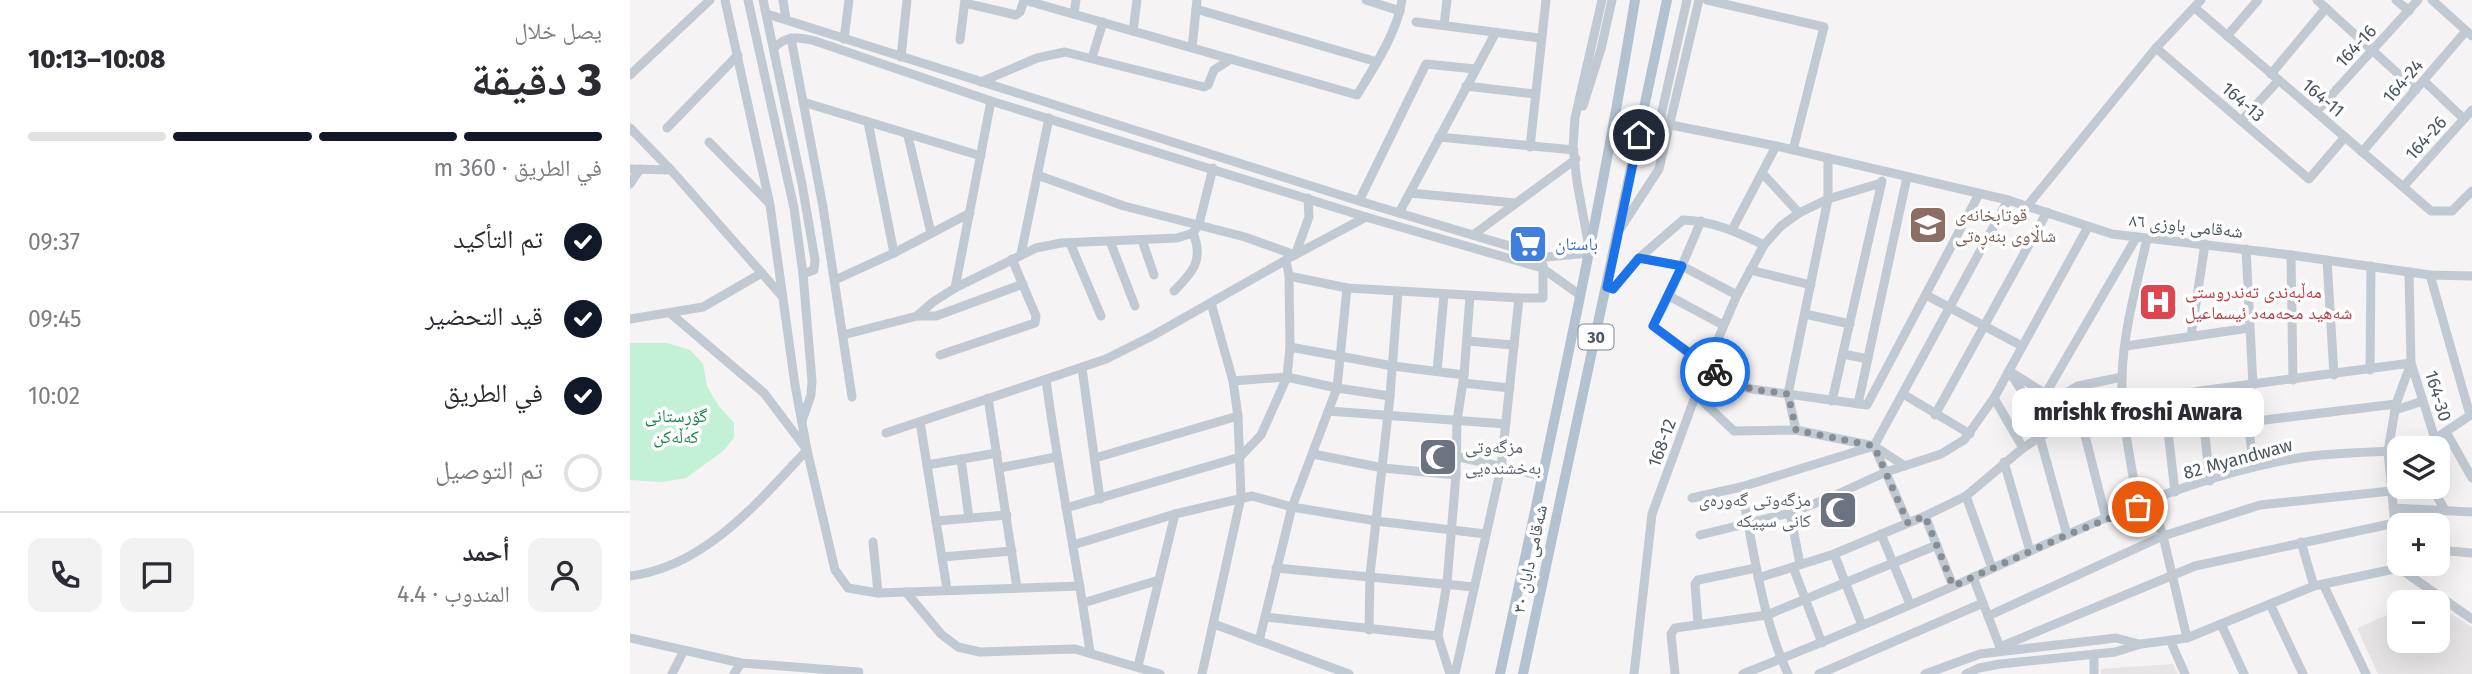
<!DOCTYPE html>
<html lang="ar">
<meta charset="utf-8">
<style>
body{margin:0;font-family:"Fira Sans","Noto Naskh Arabic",sans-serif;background:#f2f2f3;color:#2b2b33;direction:rtl;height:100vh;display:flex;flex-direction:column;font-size:26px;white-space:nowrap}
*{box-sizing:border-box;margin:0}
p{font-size:23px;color:#7c7c81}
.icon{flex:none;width:38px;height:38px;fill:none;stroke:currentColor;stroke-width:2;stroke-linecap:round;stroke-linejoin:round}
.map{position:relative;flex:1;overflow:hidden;direction:ltr}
.panel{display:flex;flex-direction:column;background:#fff;width:630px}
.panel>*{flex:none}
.tools{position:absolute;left:1757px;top:436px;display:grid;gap:14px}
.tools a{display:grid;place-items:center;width:63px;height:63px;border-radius:14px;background:#fff;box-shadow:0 7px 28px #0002;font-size:35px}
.pin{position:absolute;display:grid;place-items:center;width:60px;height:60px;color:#fff;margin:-30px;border:4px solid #fff;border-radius:50%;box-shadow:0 2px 7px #0007}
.courier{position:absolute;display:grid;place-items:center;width:70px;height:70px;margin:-35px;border:5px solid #1a73e8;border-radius:50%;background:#fff;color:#222;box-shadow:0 2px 9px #0007}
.bubble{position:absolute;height:49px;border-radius:14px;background:#fff;box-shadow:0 7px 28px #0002;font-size:23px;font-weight:800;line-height:49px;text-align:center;direction:rtl}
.summary em{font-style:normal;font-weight:800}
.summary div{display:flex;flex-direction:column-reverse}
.summary{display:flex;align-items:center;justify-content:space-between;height:119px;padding:0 28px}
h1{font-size:46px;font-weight:800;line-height:52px}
.bar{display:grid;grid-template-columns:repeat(4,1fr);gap:10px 7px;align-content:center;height:84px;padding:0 28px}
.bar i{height:9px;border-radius:5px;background:#e1e1e2}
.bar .on{background:#111827}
.bar p{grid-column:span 4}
.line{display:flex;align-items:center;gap:18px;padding:0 28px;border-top:2px solid #e1e1e2}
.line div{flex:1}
.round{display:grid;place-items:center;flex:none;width:74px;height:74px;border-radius:14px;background:#f2f2f3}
ol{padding:0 28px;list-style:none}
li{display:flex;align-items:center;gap:21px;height:77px}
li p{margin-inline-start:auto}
li .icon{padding:7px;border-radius:50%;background:#111827;color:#fff;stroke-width:4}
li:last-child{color:#7c7c81}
li i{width:38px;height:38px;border:4px solid #e1e1e2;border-radius:50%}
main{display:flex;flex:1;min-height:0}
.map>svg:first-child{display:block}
.education{fill:#e6e4e5}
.green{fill:#c3f1d5}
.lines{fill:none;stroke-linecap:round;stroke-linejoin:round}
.minor{stroke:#c1cad2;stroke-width:9}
.major{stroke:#b3c2d1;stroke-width:10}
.done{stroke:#868d94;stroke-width:7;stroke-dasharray:0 12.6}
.route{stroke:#1a73e8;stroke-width:9}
.labels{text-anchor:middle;stroke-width:7;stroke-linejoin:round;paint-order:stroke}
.shield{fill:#fff;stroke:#808990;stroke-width:2}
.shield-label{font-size:16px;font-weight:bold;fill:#4a5661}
.street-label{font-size:18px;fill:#4a5661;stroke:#fff}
.education-label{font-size:18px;fill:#785e54;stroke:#fff;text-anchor:start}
.shop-label{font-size:18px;fill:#366cbe;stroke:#fff;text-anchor:start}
.health-label{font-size:18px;fill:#be3a42;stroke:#fff;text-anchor:start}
.park-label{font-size:18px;fill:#17864f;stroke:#fff}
.worship-label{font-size:18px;fill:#5b616d;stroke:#fff;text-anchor:start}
</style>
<main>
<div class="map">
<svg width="1842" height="674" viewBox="0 0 1842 674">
<rect width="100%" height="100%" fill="#f5f3f3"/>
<g class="education">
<path d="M1808,606L1842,627V674H1748L1727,628L1769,610V640H1808Z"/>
<path d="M1543,664L1548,674H1471V669Z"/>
</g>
<path class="green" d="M0,343H37L60,350L73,364L77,386L88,405L104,423V438L93,451L56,478L33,482L0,480Z"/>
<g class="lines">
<g class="minor">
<path d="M95,0L140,205L165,385L177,450L205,570L218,588L248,593L450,586"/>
<path d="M118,0L164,208L173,274L182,381L181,395L172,421"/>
<path d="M133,0L172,184L185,260L184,270L173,274"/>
<path d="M153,0L156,19"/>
<path d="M394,0L727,95C743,69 768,31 772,0"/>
<path d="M736,0L770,11"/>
<path d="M1077,0L1194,27L1163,150"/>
<path d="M1687,0L1786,90"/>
<path d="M1766,0L1779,11"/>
<path d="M1802,0L1842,36"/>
<path d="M335,3L386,15L390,12L394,0"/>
<path d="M1565,8L1801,211H1822L1842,191"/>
<path d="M566,9L747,62"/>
<path d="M137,14L729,201L916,257L960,253L947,182L943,147L945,118L972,0"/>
<path d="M444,14L446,0"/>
<path d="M786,22L910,38"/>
<path d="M814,25L817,0"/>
<path d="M503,31L507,0"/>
<path d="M1597,36L1628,0"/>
<path d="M161,38L193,207L222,397"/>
<path d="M214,39L219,0"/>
<path d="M330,40L335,0"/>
<path d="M144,48C156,35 169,37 185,41L361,101L736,217L912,268L950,295"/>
<path d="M562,48L567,0"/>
<path d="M1526,48L1679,179L1715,137"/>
<path d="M271,57L277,0"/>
<path d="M462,58L473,22"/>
<path d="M1641,74L1696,8"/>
<path d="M0,75L80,0"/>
<path d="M1794,81L1834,119"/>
<path d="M351,82L407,58L435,52L574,87L578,85L584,70L601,59"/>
<path d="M836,86L905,94"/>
<path d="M173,102L351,156"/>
<path d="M953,106L971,49L982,0"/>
<path d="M1686,112L1788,0"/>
<path d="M1611,121L1649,80"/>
<path d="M238,122L264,253"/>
<path d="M1041,125L1146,146L1378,200L1482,234L1661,255L1779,272L1781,363L1766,404L1758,451L1769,568"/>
<path d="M0,128L41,170L151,295"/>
<path d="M37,128L108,55"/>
<path d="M278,136L301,233"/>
<path d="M809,137L944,150"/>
<path d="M79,142L139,203"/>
<path d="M900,147L916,0"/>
<path d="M1030,150L1032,111L1057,0"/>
<path d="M1732,152L1836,31"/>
<path d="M0,169L41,170"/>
<path d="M1133,174L1169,213"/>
<path d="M407,175L494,206L615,237L665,255"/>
<path d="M0,184L10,169"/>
<path d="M1773,187L1842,110"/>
<path d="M780,193L885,203"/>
<path d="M729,201L796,64L845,69"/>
<path d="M1398,205L1526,48L1571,0"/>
<path d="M769,213L866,32"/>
<path d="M1071,221L1039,296L1023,326L1076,367L1100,381L1121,389L1237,405L1349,194"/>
<path d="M990,229L1029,169L1069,0"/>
<path d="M1102,230L1146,146"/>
<path d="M843,235L946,159"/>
<path d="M512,240L524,275"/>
<path d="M480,241L505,306"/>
<path d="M440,243L471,316"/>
<path d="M1616,249L1623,385"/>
<path d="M391,254L419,118"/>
<path d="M665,255L679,217L678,198"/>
<path d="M1661,255L1663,380"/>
<path d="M661,257L736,217"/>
<path d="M1009,258L1053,220C1083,221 1107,232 1134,245"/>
<path d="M1697,260L1704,375"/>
<path d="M1120,270L1181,285"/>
<path d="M1779,272L1800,275L1842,276"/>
<path d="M1800,275L1840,415"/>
<path d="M205,280L264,253L340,213"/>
<path d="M977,287L983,289L1009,258L1052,266L1107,295"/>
<path d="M325,288L361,101"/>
<path d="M544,291C563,272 574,260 563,233"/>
<path d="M1296,295L1392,346"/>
<path d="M1039,296L1093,325"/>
<path d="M1175,314L1220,324"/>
<path d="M287,316L303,302L325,288L406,248L431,243L547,238L563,233L569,224L583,168"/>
<path d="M0,319L73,307L132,273"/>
<path d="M213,335L287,316H306L393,284"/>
<path d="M1561,336L1575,244"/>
<path d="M837,341L884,345"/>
<path d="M1496,346L1619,328"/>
<path d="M660,347L763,366L834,375"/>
<path d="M1213,354L1238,359"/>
<path d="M310,355L405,323L406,316L382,259"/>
<path d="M452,368L470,499"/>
<path d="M1740,370L1741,266"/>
<path d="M807,371L814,295"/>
<path d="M1379,371L1418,432"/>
<path d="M1381,372L1419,396"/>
<path d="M416,380C428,471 447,561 460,652"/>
<path d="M603,381L657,377L707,388L760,396"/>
<path d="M833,383L880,388"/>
<path d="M1613,387L1624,467"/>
<path d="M1570,391L1580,481"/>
<path d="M1273,394L1340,434"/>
<path d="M1066,395L1104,431L1166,430L1244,446L1275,466"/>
<path d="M1534,397L1545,492"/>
<path d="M358,398L387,588"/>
<path d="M1364,398L1393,448"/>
<path d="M1202,401L1252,181"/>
<path d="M1228,404L1277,177"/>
<path d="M1409,409L1448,386L1492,377"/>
<path d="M1765,410L1793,401"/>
<path d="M698,411L876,424"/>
<path d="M1405,412L1506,238"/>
<path d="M1305,415L1417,212"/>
<path d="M1450,416L1476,518"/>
<path d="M290,422L317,589"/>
<path d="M1618,422L1766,404"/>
<path d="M1166,430L1158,394L1198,199V158"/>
<path d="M1816,432L1842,478"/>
<path d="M256,433L476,359L522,336L656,260L659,276L717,288L889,298H913V265"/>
<path d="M1410,438L1437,535"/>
<path d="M1245,448L1278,523"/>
<path d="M1785,448L1805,439L1842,414"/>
<path d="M683,454L753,468L826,475"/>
<path d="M825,456L912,476"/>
<path d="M465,458L608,416"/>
<path d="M331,459L339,518"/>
<path d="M1374,462L1400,551"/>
<path d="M297,465L367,453"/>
<path d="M369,468L426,457"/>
<path d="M1801,486L1815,510"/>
<path d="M1111,487C1124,550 1131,616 1158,674"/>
<path d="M1336,496L1362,568"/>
<path d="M1062,498L1111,487L1244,446L1378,200"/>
<path d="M1521,501L1533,536L1557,638"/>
<path d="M1508,507C1502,465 1491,420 1492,378C1493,331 1507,284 1517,239"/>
<path d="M436,508L610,457L631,435L657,377L660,347L659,276"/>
<path d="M1763,508L1842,512"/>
<path d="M1160,513L1170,564"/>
<path d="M1295,516L1323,586"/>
<path d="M306,521L377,515"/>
<path d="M1251,534L1280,604"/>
<path d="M1070,535L1160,513L1199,498L1256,472L1311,454L1334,440L1364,398L1458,227"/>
<path d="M243,542L248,593"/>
<path d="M1671,542L1684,586"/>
<path d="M443,545L545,514L622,496L662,507L746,521L856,534"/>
<path d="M1808,550L1842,553"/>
<path d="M1204,554L1232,625"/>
<path d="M312,557L382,551"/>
<path d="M1163,567L1192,643"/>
<path d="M646,568L844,587"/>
<path d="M0,576C75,567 129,501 177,450L134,393L40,313"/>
<path d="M1343,577L1371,650"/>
<path d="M1128,578L1204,554L1295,516L1336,496L1393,448L1418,432L1468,408L1570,391L1781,363L1805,439"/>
<path d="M1693,584L1736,674"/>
<path d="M276,592L311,634L328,647L350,652L445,649L530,674"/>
<path d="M453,603L529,580"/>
<path d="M1640,604L1673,674"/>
<path d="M1358,616L1533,536L1630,505L1761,491"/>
<path d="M636,617L808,636"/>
<path d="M584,624L719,674"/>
<path d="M1068,624L1065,584L1068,580L1126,568"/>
<path d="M1591,624L1614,674"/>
<path d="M739,630L740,575L760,396L768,292"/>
<path d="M0,638L111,663L229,672"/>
<path d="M1540,640L1555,674"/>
<path d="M629,641L662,507L707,388L717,288"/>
<path d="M1370,647L1565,566L1765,523"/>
<path d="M1464,654V674"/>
<path d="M508,666L545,514"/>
<path d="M42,674L53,652"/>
<path d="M104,674L111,663"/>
<path d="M572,674L611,497L608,416L603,381L581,303"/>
<path d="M820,674L808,636L817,583L826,475L827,421L834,375L840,296"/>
<path d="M825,674L871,468L889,298"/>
<path d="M1004,674L1022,514L1076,367L1107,295L1134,245L1151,226L1169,213L1198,199L1251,183"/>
<path d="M1045,674L1041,634L1045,628L1137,615L1307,545"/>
<path d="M1113,674C1191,643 1268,611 1344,577C1446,530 1562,474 1674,457C1705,453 1738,452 1769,451"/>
<path d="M1189,674L1353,603"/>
<path d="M1295,674L1350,654L1486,638L1509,644"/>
<path d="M1336,674L1349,668L1370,664L1485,652L1511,644L1557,638L1684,586L1769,568L1842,619"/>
</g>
<g class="major">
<path d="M870,674C918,450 968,226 1005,0"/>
<path d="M893,674L1037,0"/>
</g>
</g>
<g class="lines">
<path class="done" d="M1085,372L1121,389L1158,394L1166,430L1244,446L1278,523L1295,516L1323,586L1437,535L1508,507"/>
<path class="route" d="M1009,135L977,287L983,289L1009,258L1052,266L1023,326L1085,372"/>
</g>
<defs>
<g id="school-square" transform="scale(2.0125)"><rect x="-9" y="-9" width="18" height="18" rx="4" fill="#8d6e63" stroke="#fff"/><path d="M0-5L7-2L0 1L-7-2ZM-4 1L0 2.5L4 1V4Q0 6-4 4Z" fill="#fff"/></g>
<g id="supermarket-square" transform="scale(2.0125)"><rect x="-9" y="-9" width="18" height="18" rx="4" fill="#3f7fe0" stroke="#fff"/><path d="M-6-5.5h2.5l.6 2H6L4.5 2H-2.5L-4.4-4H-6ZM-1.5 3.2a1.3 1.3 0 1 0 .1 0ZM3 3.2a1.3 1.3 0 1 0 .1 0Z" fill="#fff"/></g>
<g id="hospital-square" transform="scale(2.0125)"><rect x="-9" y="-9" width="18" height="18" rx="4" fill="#e0444e" stroke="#fff"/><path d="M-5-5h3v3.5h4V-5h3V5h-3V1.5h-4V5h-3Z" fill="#fff"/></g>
<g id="mosque-square" transform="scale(2.0125)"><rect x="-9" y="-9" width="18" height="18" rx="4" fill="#6b7280" stroke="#fff"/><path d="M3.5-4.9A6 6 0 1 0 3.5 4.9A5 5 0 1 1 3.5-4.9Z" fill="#fff"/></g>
</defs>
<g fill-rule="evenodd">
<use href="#school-square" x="1298" y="225"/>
<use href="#supermarket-square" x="898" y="244"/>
<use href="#hospital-square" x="1528" y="302"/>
<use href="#mosque-square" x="808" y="457"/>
<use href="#mosque-square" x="1208" y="510"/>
</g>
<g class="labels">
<rect class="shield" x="948.5" y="324.5" width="35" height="25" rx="5"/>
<g class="shield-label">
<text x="966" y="343">30</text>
</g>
<g class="street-label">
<text transform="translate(1726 46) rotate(-47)" y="6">164-16</text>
<text transform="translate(1773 81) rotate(-49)" y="6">164-24</text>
<text transform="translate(1693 98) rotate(40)" y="6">164-11</text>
<text transform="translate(1613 102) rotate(41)" y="6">164-13</text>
<text transform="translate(1796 138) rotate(-48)" y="6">164-26</text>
<text transform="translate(1556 226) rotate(6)" y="6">شەقامی باوزی ٨٦</text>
<text transform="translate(1808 396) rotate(73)" y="6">164-30</text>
<text transform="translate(1032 443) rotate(-70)" y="6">168-12</text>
<text transform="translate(1608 459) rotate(-15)" y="6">82 Myandwaw</text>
<text transform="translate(900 559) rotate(-78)" y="6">شەقامی دابان ٣٠</text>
</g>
<g class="education-label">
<text x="1325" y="221">قوتابخانەی<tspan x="1325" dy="21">شاڵاوی بنەڕەتی</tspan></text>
</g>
<g class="shop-label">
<text x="925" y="250">باستان</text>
</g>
<g class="health-label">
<text x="1555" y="298">مەڵبەندی تەندروستی<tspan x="1555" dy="21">شەهید محەمەد ئیسماعیل</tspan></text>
</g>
<g class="park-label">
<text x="46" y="422">گۆڕستانی<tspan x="46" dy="21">کەڵەکن</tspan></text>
</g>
<g class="worship-label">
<text x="835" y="453">مزگەوتی<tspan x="835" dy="21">بەخشندەیی</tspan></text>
<text x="1181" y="506" text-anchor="end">مزگەوتی گەورەی<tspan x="1181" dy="21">کانی سپیکە</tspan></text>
</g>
</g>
</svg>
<div class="tools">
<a><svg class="icon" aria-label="layers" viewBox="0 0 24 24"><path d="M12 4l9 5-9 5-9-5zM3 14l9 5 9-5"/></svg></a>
<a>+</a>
<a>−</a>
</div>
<div class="pin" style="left:1508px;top:507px;background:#ea580c"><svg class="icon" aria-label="bag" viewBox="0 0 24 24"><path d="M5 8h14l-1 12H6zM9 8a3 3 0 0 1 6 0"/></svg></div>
<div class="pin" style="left:1009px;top:135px;background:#1f2937"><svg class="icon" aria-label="home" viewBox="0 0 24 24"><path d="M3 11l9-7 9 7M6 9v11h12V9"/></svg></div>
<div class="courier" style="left:1085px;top:372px"><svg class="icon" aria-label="bike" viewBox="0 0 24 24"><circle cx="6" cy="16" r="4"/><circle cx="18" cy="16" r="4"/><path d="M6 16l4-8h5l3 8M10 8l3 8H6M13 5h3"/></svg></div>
<div class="bubble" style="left:1382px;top:388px;width:252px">mrishk froshi Awara</div>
</div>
<section class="panel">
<div class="summary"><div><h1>3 دقيقة</h1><p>يصل خلال</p></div><em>10:08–10:13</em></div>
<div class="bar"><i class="on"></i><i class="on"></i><i class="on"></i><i></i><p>في الطريق · 360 m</p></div>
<ol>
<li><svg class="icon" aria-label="check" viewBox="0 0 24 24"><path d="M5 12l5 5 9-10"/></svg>تم التأكيد<p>09:37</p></li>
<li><svg class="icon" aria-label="check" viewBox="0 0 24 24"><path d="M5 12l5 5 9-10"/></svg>قيد التحضير<p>09:45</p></li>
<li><svg class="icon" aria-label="check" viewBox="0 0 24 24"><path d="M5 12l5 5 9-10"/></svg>في الطريق<p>10:02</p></li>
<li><i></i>تم التوصيل</li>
</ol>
<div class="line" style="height:126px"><a class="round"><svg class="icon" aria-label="person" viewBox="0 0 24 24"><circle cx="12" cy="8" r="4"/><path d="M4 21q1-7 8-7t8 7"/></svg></a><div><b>أحمد</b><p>المندوب · 4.4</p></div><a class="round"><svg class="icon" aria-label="chat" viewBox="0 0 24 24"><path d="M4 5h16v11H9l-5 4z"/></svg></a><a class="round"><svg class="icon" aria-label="phone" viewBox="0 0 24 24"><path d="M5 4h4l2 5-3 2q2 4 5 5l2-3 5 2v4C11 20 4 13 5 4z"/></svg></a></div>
</section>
</main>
